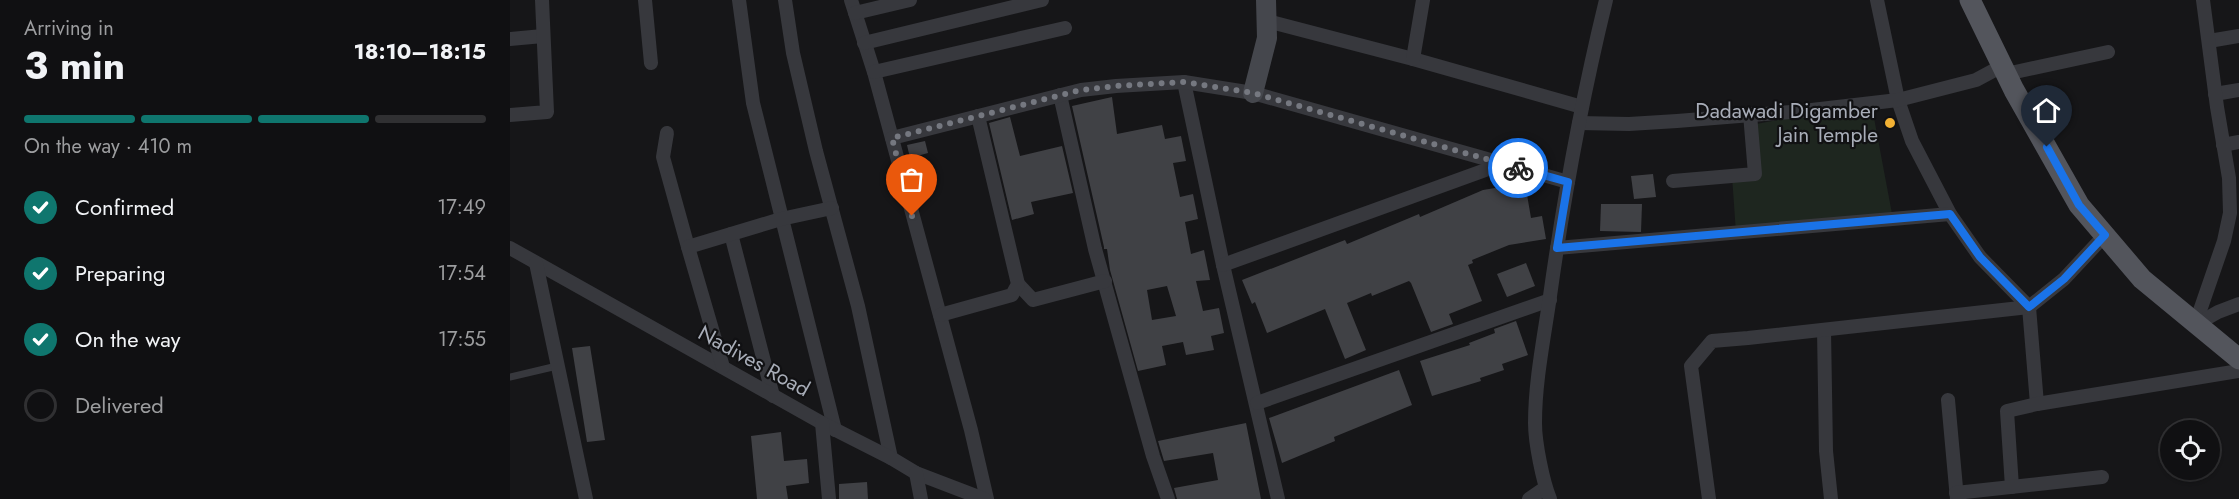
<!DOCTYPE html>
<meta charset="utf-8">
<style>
body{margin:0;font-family:Jost,sans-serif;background:#19191b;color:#f1f3f6;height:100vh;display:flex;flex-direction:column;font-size:22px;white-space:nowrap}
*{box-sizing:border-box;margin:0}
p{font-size:20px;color:#9c9d9f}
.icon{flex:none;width:33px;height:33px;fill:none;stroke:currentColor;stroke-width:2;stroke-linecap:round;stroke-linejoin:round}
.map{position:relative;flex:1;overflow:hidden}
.sheet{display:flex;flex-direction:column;background:#101012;width:510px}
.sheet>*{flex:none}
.buttons{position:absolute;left:1650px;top:420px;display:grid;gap:12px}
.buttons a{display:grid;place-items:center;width:60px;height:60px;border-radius:50%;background:#101012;box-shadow:0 2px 4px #0004,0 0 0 2px #303032;font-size:30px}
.pin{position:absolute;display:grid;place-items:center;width:51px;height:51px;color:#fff;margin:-62px -26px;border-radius:50% 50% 50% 0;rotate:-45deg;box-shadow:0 0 6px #0007}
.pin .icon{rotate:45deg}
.courier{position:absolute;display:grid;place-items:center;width:60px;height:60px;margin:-30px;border:4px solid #1a73e8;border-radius:50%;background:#fff;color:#222;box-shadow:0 2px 8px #0007}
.head em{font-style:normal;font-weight:700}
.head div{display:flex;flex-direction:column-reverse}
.head{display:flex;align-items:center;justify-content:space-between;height:102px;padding:0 24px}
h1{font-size:39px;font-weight:700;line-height:45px}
.bar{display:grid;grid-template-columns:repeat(4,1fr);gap:9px 6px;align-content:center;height:72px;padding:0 24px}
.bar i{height:8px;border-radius:4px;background:#303032}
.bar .on{background:#0f766e}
.bar p{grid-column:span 4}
ol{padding:0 24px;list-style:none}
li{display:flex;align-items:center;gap:18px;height:66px}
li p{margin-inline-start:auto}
li .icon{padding:6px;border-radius:50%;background:#0f766e;color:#fff;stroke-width:4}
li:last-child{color:#9c9d9f}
li i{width:33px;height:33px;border:3px solid #303032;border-radius:50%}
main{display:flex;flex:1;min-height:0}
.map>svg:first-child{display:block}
.green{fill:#1e261f}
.building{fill:#404145;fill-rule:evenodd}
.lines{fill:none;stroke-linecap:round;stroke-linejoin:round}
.lane{stroke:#37383d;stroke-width:7}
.street{stroke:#37383d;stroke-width:14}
.secondary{stroke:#45474d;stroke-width:20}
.primary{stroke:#53555c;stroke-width:21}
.done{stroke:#757880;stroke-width:6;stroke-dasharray:0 10.8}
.route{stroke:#1a73e8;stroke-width:8}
.poi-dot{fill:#f2b134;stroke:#111113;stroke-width:2}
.labels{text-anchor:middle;stroke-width:4.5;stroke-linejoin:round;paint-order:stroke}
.poi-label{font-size:21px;fill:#a8adb8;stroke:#111113;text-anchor:end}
.street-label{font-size:21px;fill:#a8adb8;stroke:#111113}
</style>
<main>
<section class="sheet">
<div class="head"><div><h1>3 min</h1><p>Arriving in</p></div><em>18:10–18:15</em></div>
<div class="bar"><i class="on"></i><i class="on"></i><i class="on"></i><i></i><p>On the way · 410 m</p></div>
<ol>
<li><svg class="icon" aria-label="check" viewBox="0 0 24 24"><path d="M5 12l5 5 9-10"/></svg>Confirmed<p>17:49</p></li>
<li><svg class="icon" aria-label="check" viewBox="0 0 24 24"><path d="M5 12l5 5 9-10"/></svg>Preparing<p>17:54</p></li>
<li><svg class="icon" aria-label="check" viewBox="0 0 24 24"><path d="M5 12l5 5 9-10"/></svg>On the way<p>17:55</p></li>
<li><i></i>Delivered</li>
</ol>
</section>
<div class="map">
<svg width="1729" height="499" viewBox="0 0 1729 499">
<rect width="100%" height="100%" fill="#161618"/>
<path class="green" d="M1361,102L1383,219L1226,233L1222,176L1245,174L1241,125Z"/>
<g class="building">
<path d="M602,97L607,134L652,125L655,139L671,136L676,161L663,163L670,197L683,194L688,219L675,222L681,254L694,250L700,280L686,281L693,311L709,308L714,333L701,336L704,350L676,355L673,342L652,346L656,365L628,371L600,270L597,249H594V247L562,106ZM657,286L666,316L642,320L637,290Z"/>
<path d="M500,117L510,156L552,146L563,193L521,202L524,214L502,220L479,123Z"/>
<path d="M415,141L418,153L400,158L397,145Z"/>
<path d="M1143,174L1146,197L1124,199L1121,176Z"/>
<path d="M1015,183L1021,218L1032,216L1036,239L999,245L962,260L963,263L958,265L972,301L939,314L943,324L921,332L901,283L899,281L862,296L861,293L837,303L856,350L835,359L815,309L757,333L745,302L742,304L732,280L835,240L837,244L909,214L910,217L973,190Z"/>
<path d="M1091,204H1132L1131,232L1090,231Z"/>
<path d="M1016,263L1025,286L997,297L987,274Z"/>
<path d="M1006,321L1018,355L992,364L994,370L970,378L971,381L922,396L910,361L960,345L959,343L985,333L984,329Z"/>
<path d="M80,346L95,440L77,442L62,348Z"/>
<path d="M889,370L902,405L824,437L825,441L772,463L759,418Z"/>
<path d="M736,423L751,499H667L664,488L708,480L703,453L654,461L648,441Z"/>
<path d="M271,432L274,461L297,459L299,483L276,486L278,499H247L241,436Z"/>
<path d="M357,482L358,499H329V484Z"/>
</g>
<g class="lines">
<path class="lane" d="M0,377L47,366"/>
<g class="street">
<path d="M135,0L141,63"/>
<path d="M229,0L243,103L325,430"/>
<path d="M275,0L283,53L306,151L348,306L381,458"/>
<path d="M341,0L364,72L461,430L477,499"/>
<path d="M1367,0L1388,100L1402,141L1440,214L1470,257L1519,307L1527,404"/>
<path d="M345,13L400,0"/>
<path d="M757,21L903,59L1072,107"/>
<path d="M0,39L33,36"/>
<path d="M1699,41L1729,36"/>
<path d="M354,43L532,0"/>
<path d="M903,59L913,0"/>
<path d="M364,72L555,28"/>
<path d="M1496,74L1598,52"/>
<path d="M674,82L713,265L768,499"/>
<path d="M1705,94L1729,90"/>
<path d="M550,95L585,249L643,456L658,499"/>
<path d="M0,115L37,112L32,0"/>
<path d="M1069,123L1119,124L1167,121L1293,111L1388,100L1466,80L1492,66"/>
<path d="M157,133L153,157L178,247"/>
<path d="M382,138L571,90L606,86L674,82L743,93L1058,182"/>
<path d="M1713,145L1729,142"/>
<path d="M1163,181L1245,174L1240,114"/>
<path d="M221,234L263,396"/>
<path d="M0,248L312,423L381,458L406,473L474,499"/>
<path d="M1047,248L1440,214"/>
<path d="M26,263L76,499"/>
<path d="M713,265L992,164"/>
<path d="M508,284L523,300L595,281"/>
<path d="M430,315L502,295L508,284L468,116"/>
<path d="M1685,325L1714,241L1720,213L1719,178L1707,107L1693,0"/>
<path d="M1685,325L1708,312L1729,304"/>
<path d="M1314,330L1316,451L1321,499"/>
<path d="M213,367L178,247L271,219L322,208"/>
<path d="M1438,400L1447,499"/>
<path d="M747,403L1040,300"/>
<path d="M312,423L319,499"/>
<path d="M406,473L411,499"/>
<path d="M1502,487L1497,411L1527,404L1729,371"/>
<path d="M1446,493L1592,477"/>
<path d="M1019,499L1035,488"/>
<path d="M1040,499C1033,482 1025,443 1025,423C1025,381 1034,338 1040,296C1054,196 1072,98 1096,0"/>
<path d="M1199,499L1181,366L1202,341L1238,338L1519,307L1554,279L1595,235"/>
</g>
<path class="secondary" d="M743,93L757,38L756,0"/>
<path class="primary" d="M1460,0L1504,90L1569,205L1632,279L1729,359"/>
</g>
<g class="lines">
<path class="done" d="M402,216L382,138L571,90L606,86L674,82L743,93L1008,168"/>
<path class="route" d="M1008,168L1058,182L1047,248L1440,214L1470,257L1519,307L1554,279L1595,235L1569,205L1537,147"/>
</g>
<circle class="poi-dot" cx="1380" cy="123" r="6"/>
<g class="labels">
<g class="poi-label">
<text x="1368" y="118">Dadawadi Digamber<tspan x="1368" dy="24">Jain Temple</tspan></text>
</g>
<g class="street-label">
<text transform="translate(244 361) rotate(29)" y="7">Nadives Road</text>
</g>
</g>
</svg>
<div class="buttons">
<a><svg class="icon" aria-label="locate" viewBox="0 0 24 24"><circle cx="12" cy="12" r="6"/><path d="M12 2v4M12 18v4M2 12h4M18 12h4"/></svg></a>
</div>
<div class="pin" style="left:402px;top:216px;background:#ea580c"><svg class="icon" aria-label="bag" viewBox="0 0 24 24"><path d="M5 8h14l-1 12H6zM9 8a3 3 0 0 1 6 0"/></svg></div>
<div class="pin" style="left:1537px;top:147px;background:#1f2937"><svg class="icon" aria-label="home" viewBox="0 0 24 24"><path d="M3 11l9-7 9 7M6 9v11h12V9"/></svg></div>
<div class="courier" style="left:1008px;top:168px"><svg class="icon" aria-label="bike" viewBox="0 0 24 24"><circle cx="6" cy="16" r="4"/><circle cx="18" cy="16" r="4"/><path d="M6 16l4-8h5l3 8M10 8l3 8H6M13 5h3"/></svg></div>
</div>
</main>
